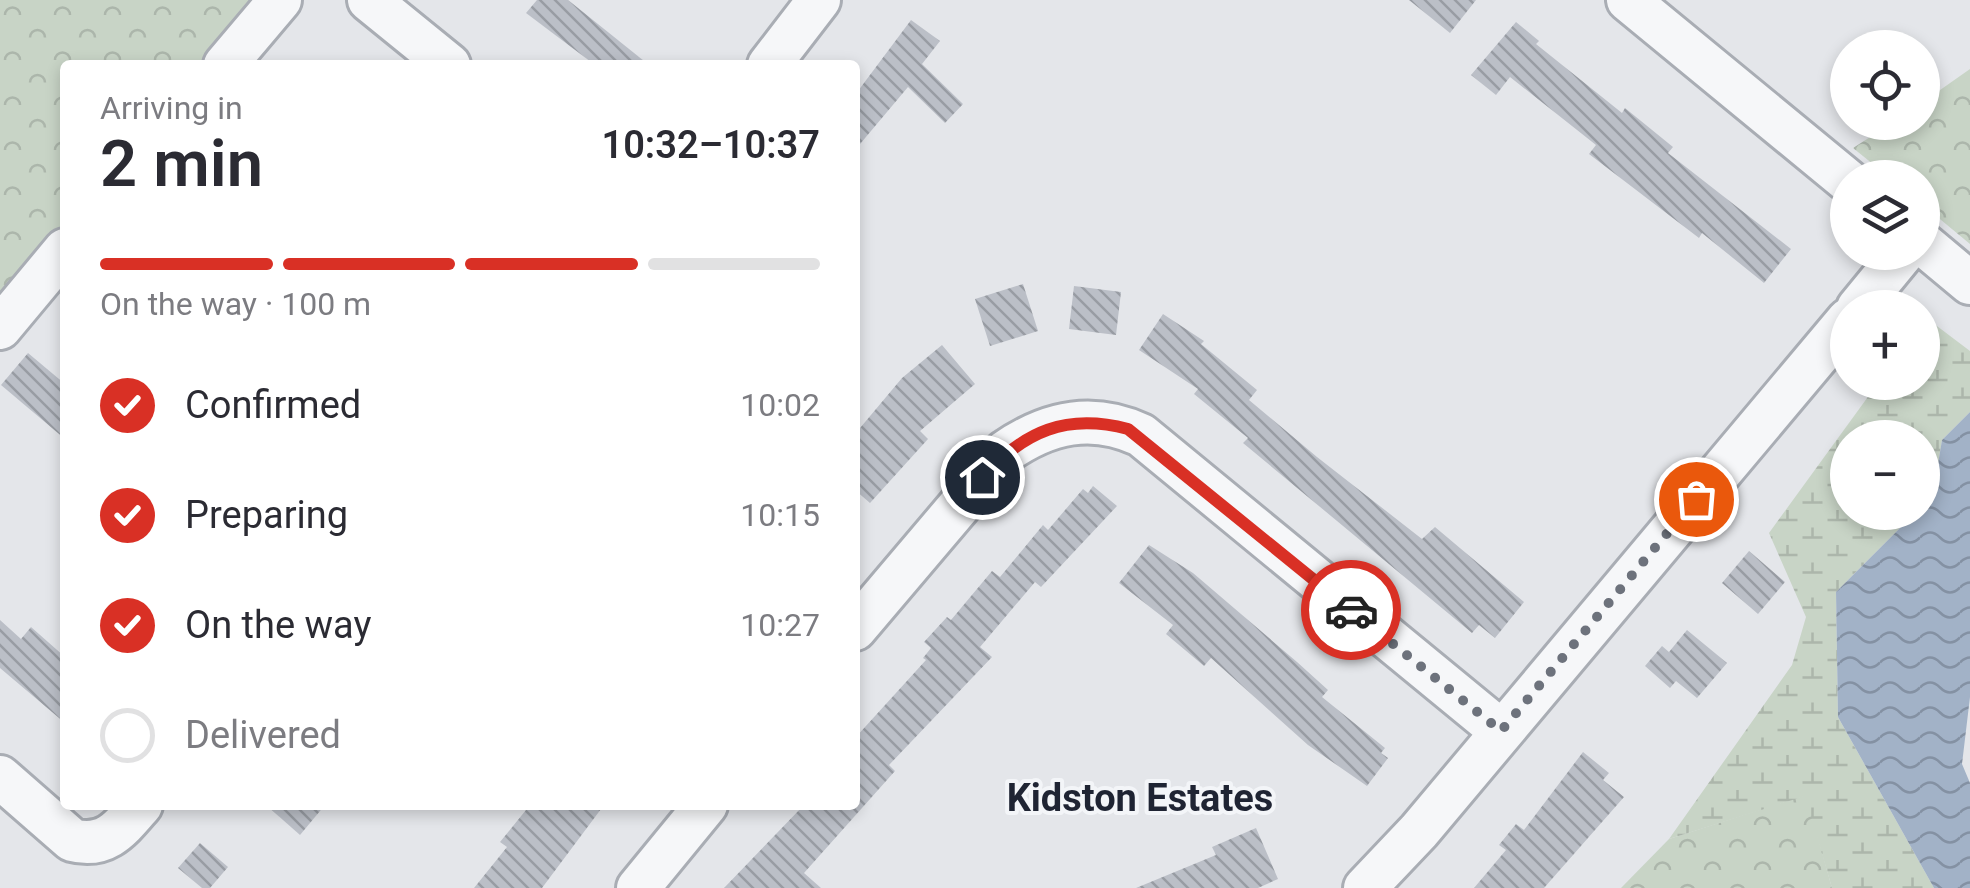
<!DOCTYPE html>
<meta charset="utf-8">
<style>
body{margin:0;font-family:Roboto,sans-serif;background:#f7f7f7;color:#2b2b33;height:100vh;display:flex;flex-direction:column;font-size:38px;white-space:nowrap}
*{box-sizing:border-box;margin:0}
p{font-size:32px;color:#7c7c81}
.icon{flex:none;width:55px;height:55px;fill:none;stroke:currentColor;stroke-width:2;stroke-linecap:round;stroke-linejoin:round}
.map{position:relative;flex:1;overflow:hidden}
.details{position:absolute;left:60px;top:60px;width:800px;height:750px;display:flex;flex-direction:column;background:#fff;border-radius:10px;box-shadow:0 5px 15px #0003}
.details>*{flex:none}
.controls{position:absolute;left:1830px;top:30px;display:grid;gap:20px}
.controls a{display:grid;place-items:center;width:110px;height:110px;border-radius:50%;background:#fff;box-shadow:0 5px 15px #0003;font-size:50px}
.pin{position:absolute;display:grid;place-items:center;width:85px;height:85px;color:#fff;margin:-42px;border:5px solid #fff;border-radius:50%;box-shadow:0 2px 10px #0007}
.courier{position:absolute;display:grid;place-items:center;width:100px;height:100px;margin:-50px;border:8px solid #d93025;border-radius:50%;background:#fff;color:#222;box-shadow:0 2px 12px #0007}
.overview em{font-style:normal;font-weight:600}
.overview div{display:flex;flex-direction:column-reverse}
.overview{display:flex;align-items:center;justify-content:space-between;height:170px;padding:0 40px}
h1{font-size:65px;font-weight:600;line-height:75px}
.bar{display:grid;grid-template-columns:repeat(4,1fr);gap:15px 10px;align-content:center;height:120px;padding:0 40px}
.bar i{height:12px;border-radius:8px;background:#e1e1e2}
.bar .selected{background:#d93025}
.bar p{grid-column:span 4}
ol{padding:0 40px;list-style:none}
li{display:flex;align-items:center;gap:30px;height:110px}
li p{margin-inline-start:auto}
li .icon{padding:10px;border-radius:50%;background:#d93025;color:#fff;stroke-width:4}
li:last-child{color:#7c7c81}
li i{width:55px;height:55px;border:5px solid #e1e1e2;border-radius:50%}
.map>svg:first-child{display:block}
.forest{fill:url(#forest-crowns)}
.wetland{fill:url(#wetland-marsh)}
.water{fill:url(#water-waves)}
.building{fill:url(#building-back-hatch)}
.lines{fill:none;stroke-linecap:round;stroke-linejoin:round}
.minor-casing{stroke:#a9adb4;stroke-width:48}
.minor{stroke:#f6f7f9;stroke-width:42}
.done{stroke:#6d727c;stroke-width:10;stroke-dasharray:0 18}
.route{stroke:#d93025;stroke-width:12}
.labels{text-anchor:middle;stroke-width:8;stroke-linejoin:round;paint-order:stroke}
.neighbourhood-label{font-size:38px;font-weight:bold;fill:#1f2433;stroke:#f3f5f8}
</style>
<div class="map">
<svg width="1970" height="888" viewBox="0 0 1970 888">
<defs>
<pattern id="forest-crowns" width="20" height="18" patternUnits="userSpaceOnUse" patternTransform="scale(2.5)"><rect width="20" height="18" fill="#c8d4c6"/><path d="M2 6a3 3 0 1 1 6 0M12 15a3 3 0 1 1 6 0" fill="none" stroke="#acb6ab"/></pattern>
<pattern id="wetland-marsh" width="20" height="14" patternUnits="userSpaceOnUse" patternTransform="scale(2.5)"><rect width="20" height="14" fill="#c8d4c6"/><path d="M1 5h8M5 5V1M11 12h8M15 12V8" fill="none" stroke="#acb6ab"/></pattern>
<pattern id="water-waves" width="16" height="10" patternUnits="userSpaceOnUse" patternTransform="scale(2.5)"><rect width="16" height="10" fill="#a2b2c7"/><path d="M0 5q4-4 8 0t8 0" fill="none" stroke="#8491a3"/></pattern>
<pattern id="building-back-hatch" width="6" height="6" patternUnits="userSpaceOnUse" patternTransform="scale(2.5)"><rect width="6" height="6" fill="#bbbfc7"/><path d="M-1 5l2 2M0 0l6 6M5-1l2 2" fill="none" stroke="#989ca3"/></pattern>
</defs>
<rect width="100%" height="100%" fill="#e4e6ea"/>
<g class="forest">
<path d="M0,0H283L231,65H65V251L0,328Z"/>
<path d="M1970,69V244L1923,205L1922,178L1889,177L1853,148L1892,123L1922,122L1923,102Z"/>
<path d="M1806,795L1832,888H1621L1669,839Z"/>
</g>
<path class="wetland" d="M1925,317L1970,351V412L1942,440L1933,495L1923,505L1922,438H1848V512L1915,513L1836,592L1838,717L1934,888H1832L1805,796L1669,839L1792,665L1806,617L1769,533L1878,383L1922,382Z"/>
<path class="water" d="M1970,412V697L1962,764L1970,783V888H1934L1838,717L1836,592L1915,513L1922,512L1923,505L1933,494L1942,440Z"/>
<g class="building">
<path d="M537,0H568L649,65H595L526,13Z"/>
<path d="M1409,0H1476L1450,33Z"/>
<path d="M911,20L940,41L922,64L963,104L945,123L908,87L855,150V95Z"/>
<path d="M1516,22L1539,41L1536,44L1622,113L1625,108L1673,147L1668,153L1791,249L1764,283L1702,233L1699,238L1589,154L1596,145L1510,77L1496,95L1471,75Z"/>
<path d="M1023,284L1038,331L990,346L975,299Z"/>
<path d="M1074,286L1121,292L1116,335L1069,329Z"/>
<path d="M1163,314L1204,341L1201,344L1257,390L1249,400L1317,457L1422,539L1435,527L1524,602L1495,638L1479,625L1472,633L1243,443L1248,438L1194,394L1198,389L1139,350Z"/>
<path d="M942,345L975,384L920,431L928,439L870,503L855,490V434L902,378Z"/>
<path d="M28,353L65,384V439L1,385Z"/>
<path d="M1093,486L1117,506L1041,587L1035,582L980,647L992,657L889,765L895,771L804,873L821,888H724L804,805H855V738L926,660L923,658L931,648L924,642L947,617L951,620L992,571L1000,577L1043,525L1048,530L1083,489L1088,493Z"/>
<path d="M1149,545L1193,573L1297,662L1328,690L1322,697L1385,748L1381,753L1388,758L1367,786L1308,745L1211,658L1204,666L1166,634L1173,625L1119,583Z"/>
<path d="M1749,551L1785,582L1758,614L1722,583Z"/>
<path d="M0,620L21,639L31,627L65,657V723L0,668Z"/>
<path d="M1687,630L1727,663L1697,698L1676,681L1670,688L1645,666L1662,646L1669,652Z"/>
<path d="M1583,752L1609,773L1603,780L1624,797L1544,888H1474L1506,850L1499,845L1516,824L1524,830Z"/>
<path d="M266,805H325L300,835Z"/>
<path d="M530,805H604L542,888H474L507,847L500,842Z"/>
<path d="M1256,828L1278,879L1258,888H1136L1216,855L1212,847Z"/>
<path d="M200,843L228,867L210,888H202L178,868Z"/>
</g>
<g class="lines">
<g class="minor-casing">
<g id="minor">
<path d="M369,0L449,65"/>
<path d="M1628,0L1848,181"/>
<path d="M225,65L280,0"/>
<path d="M769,65L819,0"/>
<path d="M1922,243L1970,283"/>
<path d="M1858,308L1904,252"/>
<path d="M0,328L65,250"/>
<path d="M855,629L1005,452C1048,422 1092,412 1141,435L1501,731"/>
<path d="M0,777L72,840C106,849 121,828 141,805"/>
<path d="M638,888L706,805"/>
<path d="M1365,888L1419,831L1848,320"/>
</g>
</g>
<use href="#minor" class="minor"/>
</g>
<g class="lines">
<path class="done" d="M1351,610L1501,731L1696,499"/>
<path class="route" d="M982,477C1025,431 1066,413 1128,429L1351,610"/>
</g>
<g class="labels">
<g class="neighbourhood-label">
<text x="1140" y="811">Kidston Estates</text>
</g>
</g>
</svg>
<div class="controls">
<a><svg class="icon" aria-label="locate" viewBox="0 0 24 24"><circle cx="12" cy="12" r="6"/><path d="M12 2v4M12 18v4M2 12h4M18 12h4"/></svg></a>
<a><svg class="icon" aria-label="layers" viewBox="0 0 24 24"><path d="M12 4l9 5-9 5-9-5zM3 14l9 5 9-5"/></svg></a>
<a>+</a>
<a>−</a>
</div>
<div class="pin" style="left:1696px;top:499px;background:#ea580c"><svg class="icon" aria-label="bag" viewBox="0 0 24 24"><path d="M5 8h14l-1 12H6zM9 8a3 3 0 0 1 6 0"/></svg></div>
<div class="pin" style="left:982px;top:477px;background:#1f2937"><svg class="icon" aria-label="home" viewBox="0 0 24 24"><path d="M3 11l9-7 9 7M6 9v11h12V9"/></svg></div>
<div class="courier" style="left:1351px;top:610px"><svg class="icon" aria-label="car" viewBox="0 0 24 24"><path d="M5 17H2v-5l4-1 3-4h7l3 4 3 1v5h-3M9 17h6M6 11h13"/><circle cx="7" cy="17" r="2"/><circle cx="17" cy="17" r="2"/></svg></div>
<section class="details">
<div class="overview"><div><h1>2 min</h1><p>Arriving in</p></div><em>10:32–10:37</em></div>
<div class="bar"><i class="selected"></i><i class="selected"></i><i class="selected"></i><i></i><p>On the way · 100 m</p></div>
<ol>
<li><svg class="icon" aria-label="check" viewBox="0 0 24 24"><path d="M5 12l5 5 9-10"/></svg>Confirmed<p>10:02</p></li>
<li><svg class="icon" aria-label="check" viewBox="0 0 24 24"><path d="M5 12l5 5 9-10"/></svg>Preparing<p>10:15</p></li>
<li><svg class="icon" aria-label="check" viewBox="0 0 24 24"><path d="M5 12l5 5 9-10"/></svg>On the way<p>10:27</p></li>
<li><i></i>Delivered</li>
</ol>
</section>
</div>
